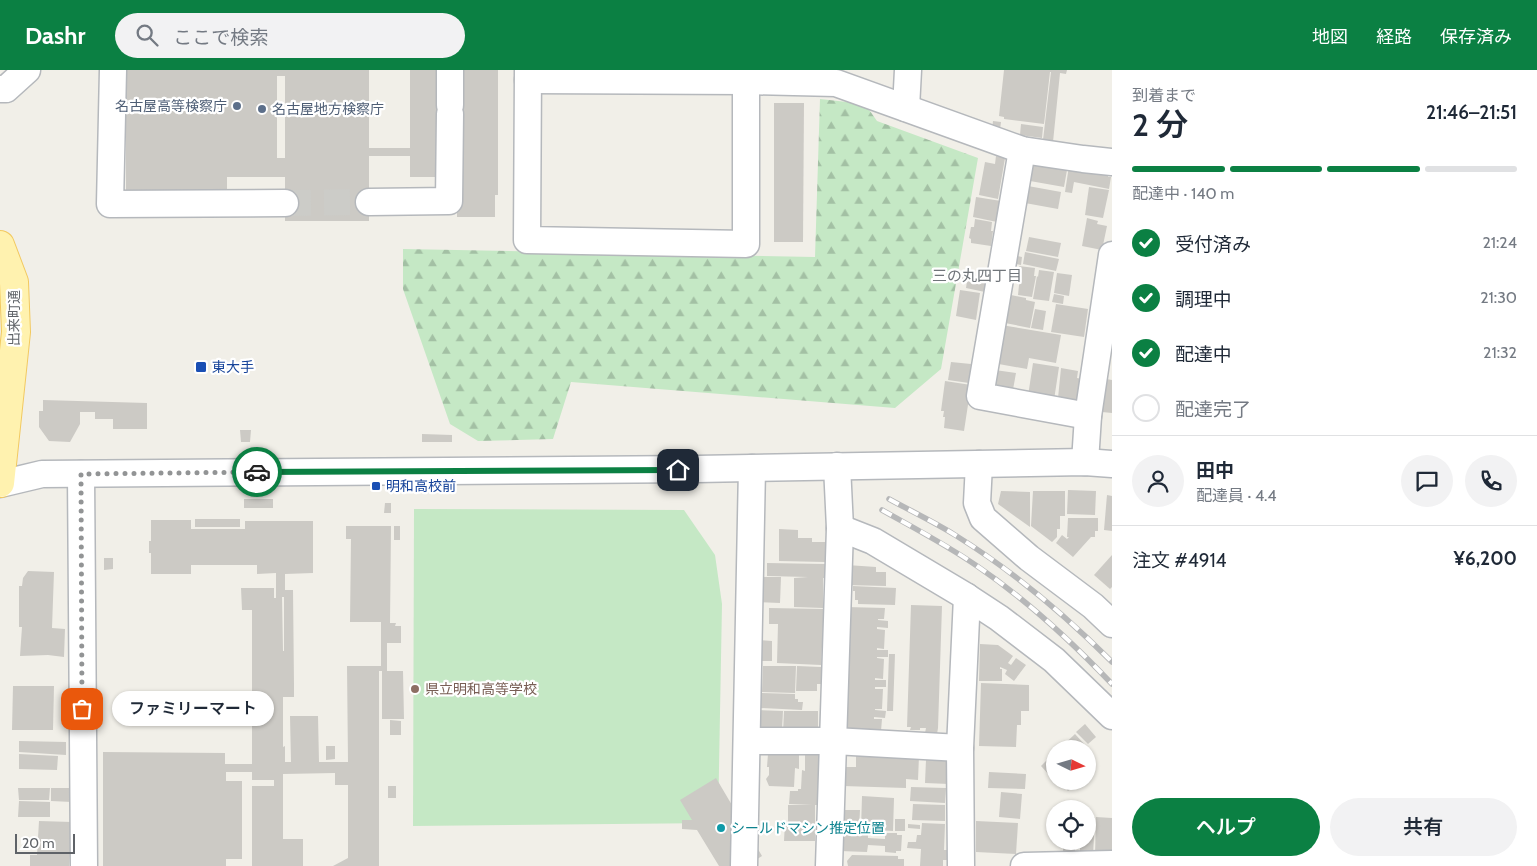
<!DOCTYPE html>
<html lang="ja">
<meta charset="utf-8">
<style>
body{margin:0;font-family:Cabin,"Noto Sans JP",sans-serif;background:#f2f2f3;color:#1f2937;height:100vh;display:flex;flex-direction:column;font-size:19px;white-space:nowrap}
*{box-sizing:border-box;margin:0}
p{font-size:16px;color:#747a83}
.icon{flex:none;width:28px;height:28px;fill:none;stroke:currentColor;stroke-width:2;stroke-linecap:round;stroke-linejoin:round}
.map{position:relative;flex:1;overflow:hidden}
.sheet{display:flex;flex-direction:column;background:#fff;width:425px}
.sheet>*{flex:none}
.needle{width:32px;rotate:95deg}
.buttons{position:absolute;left:1046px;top:670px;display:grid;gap:10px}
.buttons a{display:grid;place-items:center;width:50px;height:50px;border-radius:50%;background:#fff;box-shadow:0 1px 4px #0004;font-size:25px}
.scale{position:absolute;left:15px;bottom:12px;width:60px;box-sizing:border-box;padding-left:5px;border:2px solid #5f6368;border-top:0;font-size:14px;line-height:18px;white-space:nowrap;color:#5f6368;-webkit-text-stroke:4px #fff;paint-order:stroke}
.pin{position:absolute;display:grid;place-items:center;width:42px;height:42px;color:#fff;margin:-21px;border-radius:10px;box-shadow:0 2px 8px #0006}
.courier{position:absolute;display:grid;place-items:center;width:50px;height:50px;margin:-25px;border:4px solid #0b8043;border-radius:50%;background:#fff;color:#222;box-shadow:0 1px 6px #0007}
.bubble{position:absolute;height:35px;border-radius:18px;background:#fff;box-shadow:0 1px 4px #0004;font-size:16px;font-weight:600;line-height:35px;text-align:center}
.headline em{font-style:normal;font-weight:600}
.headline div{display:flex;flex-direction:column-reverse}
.headline{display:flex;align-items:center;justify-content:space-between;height:85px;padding:0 20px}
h1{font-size:32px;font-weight:600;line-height:38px}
.bar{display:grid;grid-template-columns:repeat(4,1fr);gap:8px 5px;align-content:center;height:60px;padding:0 20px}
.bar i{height:6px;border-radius:4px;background:#e0e1e3}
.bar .on{background:#0b8043}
.bar p{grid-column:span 4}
.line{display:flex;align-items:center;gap:12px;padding:0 20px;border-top:1px solid #e0e1e3}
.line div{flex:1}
.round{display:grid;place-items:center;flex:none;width:52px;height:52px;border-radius:26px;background:#f2f2f3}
ol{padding:0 20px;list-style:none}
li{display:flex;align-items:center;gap:15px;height:55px}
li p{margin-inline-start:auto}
li .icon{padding:5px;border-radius:50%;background:#0b8043;color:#fff;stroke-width:4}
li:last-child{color:#747a83}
li i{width:28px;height:28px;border:2px solid #e0e1e3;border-radius:50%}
.button{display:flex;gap:10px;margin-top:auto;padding:10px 20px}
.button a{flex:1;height:58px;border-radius:30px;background:#0b8043;color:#fff;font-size:20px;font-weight:600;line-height:58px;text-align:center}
.button a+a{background:#f2f2f3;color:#1f2937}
header{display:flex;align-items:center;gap:30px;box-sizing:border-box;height:70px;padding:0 25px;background:#0b8043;color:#fff}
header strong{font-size:24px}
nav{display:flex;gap:28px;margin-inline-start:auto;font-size:18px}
.search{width:350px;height:45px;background:#f2f2f3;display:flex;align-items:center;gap:12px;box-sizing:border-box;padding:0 18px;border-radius:28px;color:#747a83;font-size:19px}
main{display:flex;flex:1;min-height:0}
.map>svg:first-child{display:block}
.green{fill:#c5e8c5}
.forest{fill:url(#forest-firs)}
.building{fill:#cccac5;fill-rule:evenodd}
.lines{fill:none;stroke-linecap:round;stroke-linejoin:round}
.minor-tunnel{stroke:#ccccc8;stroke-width:26;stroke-dasharray:26 13;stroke-linecap:butt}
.minor-casing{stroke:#b5b8bc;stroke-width:29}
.major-casing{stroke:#f2c960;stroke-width:30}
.minor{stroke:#fff;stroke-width:26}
.major{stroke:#fff2af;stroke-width:28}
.rail-casing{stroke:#b6b7b8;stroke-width:5.5}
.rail{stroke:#fff;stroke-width:4;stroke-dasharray:11;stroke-linecap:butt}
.done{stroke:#929495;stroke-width:5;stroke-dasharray:0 9}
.route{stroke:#0b8043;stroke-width:6}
.service-dot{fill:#5c6f8a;stroke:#fff;stroke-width:2}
.transit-dot{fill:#1a4fb4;stroke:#fff;stroke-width:2}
.education-dot{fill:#8d6e63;stroke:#fff;stroke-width:2}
.culture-dot{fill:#0f9aa8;stroke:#fff;stroke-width:2}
.labels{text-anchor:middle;stroke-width:4.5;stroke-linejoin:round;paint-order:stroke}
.service-label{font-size:14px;fill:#4e5e75;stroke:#fff;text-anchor:end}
.street-label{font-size:14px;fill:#5f6368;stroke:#fff}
.transit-label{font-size:14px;fill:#164399;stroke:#fff;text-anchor:start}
.education-label{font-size:14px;fill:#785e54;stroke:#fff;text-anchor:start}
.culture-label{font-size:14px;fill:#0d838f;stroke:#fff;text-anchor:start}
.neighbourhood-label{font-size:15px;fill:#70757a;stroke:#fff}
</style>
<header>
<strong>Dashr</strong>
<div class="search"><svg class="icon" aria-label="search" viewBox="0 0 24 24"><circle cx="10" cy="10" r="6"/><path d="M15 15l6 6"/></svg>ここで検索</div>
<nav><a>地図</a><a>経路</a><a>保存済み</a></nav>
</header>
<main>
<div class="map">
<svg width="1112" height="796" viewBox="0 0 1112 796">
<defs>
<pattern id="forest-firs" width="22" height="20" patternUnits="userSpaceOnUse" patternTransform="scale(1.25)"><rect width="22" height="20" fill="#c5e8c5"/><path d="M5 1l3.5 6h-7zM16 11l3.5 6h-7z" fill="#a3c0a4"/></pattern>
</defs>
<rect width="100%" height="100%" fill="#f1efe8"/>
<path class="green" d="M414,439L684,440L715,485L722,534L718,753L413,756Z"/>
<path class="forest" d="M820,29L865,34L877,51L978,88L941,299L895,338L571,312L553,369L478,371L450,354L403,219V179L815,187Z"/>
<g class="building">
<path d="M126,0H369V78H410V0H498V125H495V147H457V43L442,107H410V86H369V151H285V107H227V128H126ZM277,6H285V88H277Z"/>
<path d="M1004,0H1067L1066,4L1060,3L1053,72L1043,70L1051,2H1050L1044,54L1004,49V47L999,46Z"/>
<path d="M774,33H804L803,172H774Z"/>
<path d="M993,51L1001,52L1000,60L992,59Z"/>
<path d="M1021,54L1043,57L1042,68L1020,65Z"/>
<path d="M996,86L1005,88L998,129L979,125L985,92L995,94Z"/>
<path d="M1035,87L1065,93L1064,100H1067L1064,117L1030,111Z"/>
<path d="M1069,96L1109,101L1108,107H1111L1109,119L1074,112L1072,123L1065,122Z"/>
<path d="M1028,116L1061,122L1058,139L1025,133Z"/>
<path d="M1089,117L1109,120L1103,148L1085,145Z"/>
<path d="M976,127L1001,131L997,152L973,147Z"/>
<path d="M1087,148L1098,151L1097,154L1107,156L1102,180L1082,176Z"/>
<path d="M975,149L992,152L991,161H993L991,176L971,173V169L969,168L971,157H974Z"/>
<path d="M1029,167L1061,173L1058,187L1026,181Z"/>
<path d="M1025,182L1059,189L1056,201L1023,194Z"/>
<path d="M1008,184L1022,187L1021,195L1007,192Z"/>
<path d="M1019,196L1035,198L1034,206H1036L1032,227L1018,225L1020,205H1018Z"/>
<path d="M1039,200L1054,202L1049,231L1033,229L1037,206L1038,207Z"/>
<path d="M1057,203L1072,205L1069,226L1054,223Z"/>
<path d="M962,204L987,208L985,222L966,218L967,211L961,210Z"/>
<path d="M960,220L980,223L976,250L956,246Z"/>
<path d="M1054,224L1064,226L1063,234L1052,232Z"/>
<path d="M1011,225L1026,228V230L1035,232L1030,258L1000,252L1005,226L1011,227Z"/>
<path d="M1056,234L1088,239L1084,267L1051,262Z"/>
<path d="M1035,239L1046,241L1043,260L1031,258Z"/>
<path d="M1001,255L1061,265L1056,293L1029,288L1027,299L993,293Z"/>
<path d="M951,292L971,294L969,313L948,310Z"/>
<path d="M1033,293L1059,297L1054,330L1028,326Z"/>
<path d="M1061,298L1078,301L1077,308L1082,309L1079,331L1058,328Z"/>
<path d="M988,299L1016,303L1012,325L986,314Z"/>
<path d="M1106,309L1112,310V343L1102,342Z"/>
<path d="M945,311L971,315L964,361L944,358L945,347H943L944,341H941Z"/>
<path d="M43,330L147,333V359H113V349H95V342H80V354L70,372L49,371L39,357V341H43Z"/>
<path d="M240,360H251L250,372H241Z"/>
<path d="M422,364L452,365V372H422Z"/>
<path d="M1068,420L1096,421L1095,445L1067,444Z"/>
<path d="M1001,421L1030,422V457L998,434Z"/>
<path d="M1033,421H1065V446H1060V459H1057V467L1052,472L1031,456Z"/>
<path d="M1107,425L1112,426V461L1104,460Z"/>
<rect x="244" y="429" width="29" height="9"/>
<path d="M385,433H391V443H384Z"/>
<path d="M1068,448H1098V461H1095V467H1091L1073,487L1056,473L1062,465L1067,469L1069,467H1067Z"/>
<rect x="195" y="449" width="45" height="8"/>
<path d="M151,450H191V459H245V451H313V503L285,504V520H293L294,615V627H283V677L285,676V692H291L290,646H318L319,692H348L347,596H381V552H350L351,469H346V456H391L390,553H396L395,556H401V573H387V601H403L404,649H382V601H379V796H333L348,788V715H335V703L283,704V769H303V796H252V716H274V710H252V702H226V711H242V789H226V796H103V682L225,683V694H252V540H242L241,518H274V528H276V503L257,504V495H191V504H151V483H149V471H151ZM282,527H284V581H283Z"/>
<rect x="394" y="456" width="6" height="14"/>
<path d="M779,459L798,460V468H812V472H825V492L779,491Z"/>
<path d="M1112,485V517L1110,519L1094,505Z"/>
<path d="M104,488H113V499L104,500Z"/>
<path d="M767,493L825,494V508H823V538L794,537V508L808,507L767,506Z"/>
<path d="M847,495L876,497V502H886V516L846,515Z"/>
<path d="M28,501L54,502L52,558L65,559L64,587L48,585L20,586L22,557H19V516H22L23,508Z"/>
<path d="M758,507H781L780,533L757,532Z"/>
<path d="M853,516L896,518L895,535L858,534V530H855V521H853Z"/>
<path d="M911,535L942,536L938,658L937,664L925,663L926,658H920V660H910L911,657H907Z"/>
<path d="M846,537L885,538L884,549H878V550L888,551V558L877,557V559L885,560L884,579L877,578V580H888V587H877V588L884,589L883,609L875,608V610H886V617H875V619H883L882,639H875V640L886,641L885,648L874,647V649H882L881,661L846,660Z"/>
<path d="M769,538L824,539L821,595L777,593L778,554H769Z"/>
<path d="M757,570L772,571V591H757Z"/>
<path d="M980,574L998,575L1013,586L1008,593L1011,595L1016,588L1026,595L1014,611L1005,604L1007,600L1000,597V599H1002V611H979Z"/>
<path d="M889,584H895L893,641H887Z"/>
<path d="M763,596H796L795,623L762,622Z"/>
<path d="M797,596L821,597V614H817V621H796Z"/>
<path d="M981,613L1029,615V641H1021V655H1017L1016,677L979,676Z"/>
<path d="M13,616H54L53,660H12Z"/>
<path d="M761,623L795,624V629H798V632H803L802,640L760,638Z"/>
<path d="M754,640L783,641L782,659L754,657Z"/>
<path d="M784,641H818V659L783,663Z"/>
<path d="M390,650L401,651V665H390Z"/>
<path d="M1085,654L1096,667L1088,674L1076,662Z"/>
<path d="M1075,664L1085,675L1082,679H1059Z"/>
<path d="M19,671L66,672V685L19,682Z"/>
<path d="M326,676H335V689L326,690Z"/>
<path d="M799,681V699L795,698L794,717L769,716L766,709L769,705V697H767L768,684Z"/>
<path d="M1055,682V703L1051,707L1041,696Z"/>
<path d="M19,684L58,686L57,700L19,699Z"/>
<path d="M856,684L919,686L918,710L906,709V718L843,716V697H856Z"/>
<path d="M805,685H820L819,735H815V771H784L785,752H788V735H812L789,734L790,721H798V719H801L802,700L805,701Z"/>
<path d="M1088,688L1095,696L1088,703Z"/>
<path d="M926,690L949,691V714L925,713Z"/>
<path d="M989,702L1026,704L1025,719L988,718Z"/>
<path d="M716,708L762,786L746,796H719L697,760L682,759V750H692L680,730Z"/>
<path d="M1060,711H1079L1068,721Z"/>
<rect x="388" y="716" width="8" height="12"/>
<path d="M911,717L946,718L945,733L910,731Z"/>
<path d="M18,718H50L49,730H19Z"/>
<path d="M51,718H73L72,732L51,731Z"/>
<path d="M1001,722L1022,724L1020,749L999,747Z"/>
<path d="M862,726L894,728L893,761L861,759Z"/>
<path d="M19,731L50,732V747H18Z"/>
<path d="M913,734L945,735V751L912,750Z"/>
<path d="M838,740H860L859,759L837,758Z"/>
<path d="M1088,747H1095L1093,786H1080V771H1088Z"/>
<path d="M1096,747L1112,748V786H1095Z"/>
<rect x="895" y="749" width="10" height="12"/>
<path d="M39,751L72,752L69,796H30V785H37Z"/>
<path d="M976,751L1018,753L1016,784L976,782Z"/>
<path d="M922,753L945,754L944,780H947V790H943V796H920L921,779L907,778L908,772H916L917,765H921Z"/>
<path d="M908,754L920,755V759L908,758Z"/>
<path d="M841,761L868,763V768L885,769V763H897V765H902L901,781H896V783L885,782V776L868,775L867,782L840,781Z"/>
<path d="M1063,771H1075V784L1063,783Z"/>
<path d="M852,785L898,786V789H904V796H848L847,791Z"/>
</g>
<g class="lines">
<path class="minor-tunnel" d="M285,133L369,132"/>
<g class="minor-casing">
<g id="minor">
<path d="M113,0L110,134L285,133"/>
<path d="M528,0L527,170L746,174V11"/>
<path d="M528,10L746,11L836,13L1022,80L1083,89L1112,92"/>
<path d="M0,19H6L27,0"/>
<path d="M450,35V0"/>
<path d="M906,38L908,0"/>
<path d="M1022,80L980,326L1088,346"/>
<path d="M369,132L449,131L450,44"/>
<path d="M1085,392L1088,346L1112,185"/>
<path d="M979,394L977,433L983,448L1029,488L1093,536L1112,554"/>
<path d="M81,404L84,796"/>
<path d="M0,414L42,404L697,399L1085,392L1112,394"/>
<path d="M840,458L873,471L967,527L999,548L1054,590L1112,646"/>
<path d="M747,671H834L960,678"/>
<path d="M744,796L752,398"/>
<path d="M829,796L840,458L837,396"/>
<path d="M961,796L960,678L967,527"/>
<path d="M1024,796L1112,794"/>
</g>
</g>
<g class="major-casing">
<path id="major" d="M0,175L14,212L16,262L0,413"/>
</g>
<use href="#minor" class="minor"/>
<use href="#major" class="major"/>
<g class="rail-casing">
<g id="rail">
<path d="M889,429C911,441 934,452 955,465C1013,501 1064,544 1112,592"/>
<path d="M882,440C914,458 947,475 977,496C1027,530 1071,571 1112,614"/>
</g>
</g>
<use href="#rail" class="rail"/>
</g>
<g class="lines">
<path class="done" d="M82,639L81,404L257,402"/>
<path class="route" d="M257,402L678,400"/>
</g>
<g class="service-dot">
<circle cx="237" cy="36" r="5"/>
<circle cx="262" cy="39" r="5"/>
</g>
<g class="transit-dot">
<rect x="195" y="291" width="12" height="12" rx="2.5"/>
<rect x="371" y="411" width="10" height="10" rx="2.5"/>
</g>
<circle class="education-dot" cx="415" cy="619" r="5"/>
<circle class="culture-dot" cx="721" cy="758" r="5"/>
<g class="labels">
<g class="service-label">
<text x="227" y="41">名古屋高等検察庁</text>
<text x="272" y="44" text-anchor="start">名古屋地方検察庁</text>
</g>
<g class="street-label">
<text transform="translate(14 248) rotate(-90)" y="5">出来町通</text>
</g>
<g class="transit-label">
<text x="212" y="302">東大手</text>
<text x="386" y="421">明和高校前</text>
</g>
<g class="education-label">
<text x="425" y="624">県立明和高等学校</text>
</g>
<g class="culture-label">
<text x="731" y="763">シールドマシン推定位置</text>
</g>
<g class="neighbourhood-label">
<text x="977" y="211">三の丸四丁目</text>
</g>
</g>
</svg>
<div class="buttons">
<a><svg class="needle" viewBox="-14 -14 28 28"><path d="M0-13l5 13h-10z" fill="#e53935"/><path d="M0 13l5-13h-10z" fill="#747a83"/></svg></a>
<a><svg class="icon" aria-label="locate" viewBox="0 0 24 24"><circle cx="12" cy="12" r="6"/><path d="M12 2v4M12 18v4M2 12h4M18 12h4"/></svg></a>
</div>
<div class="scale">20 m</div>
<div class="pin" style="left:82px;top:639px;background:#ea580c"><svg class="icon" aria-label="bag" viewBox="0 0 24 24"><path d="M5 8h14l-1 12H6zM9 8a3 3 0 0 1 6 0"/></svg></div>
<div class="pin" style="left:678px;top:400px;background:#1f2937"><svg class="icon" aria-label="home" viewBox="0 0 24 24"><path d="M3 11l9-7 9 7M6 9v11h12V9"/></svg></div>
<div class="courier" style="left:257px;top:402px"><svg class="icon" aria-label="car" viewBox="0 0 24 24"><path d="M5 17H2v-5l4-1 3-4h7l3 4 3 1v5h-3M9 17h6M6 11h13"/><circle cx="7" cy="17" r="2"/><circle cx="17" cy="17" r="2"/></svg></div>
<div class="bubble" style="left:112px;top:621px;width:162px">ファミリーマート</div>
</div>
<section class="sheet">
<div class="headline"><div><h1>2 分</h1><p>到着まで</p></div><em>21:46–21:51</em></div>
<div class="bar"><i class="on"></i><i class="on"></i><i class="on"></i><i></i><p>配達中 · 140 m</p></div>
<ol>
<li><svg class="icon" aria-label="check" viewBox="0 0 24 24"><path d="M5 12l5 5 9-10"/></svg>受付済み<p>21:24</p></li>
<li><svg class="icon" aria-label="check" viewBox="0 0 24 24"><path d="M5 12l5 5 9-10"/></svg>調理中<p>21:30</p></li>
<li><svg class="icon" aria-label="check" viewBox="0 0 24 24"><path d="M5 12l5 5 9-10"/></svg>配達中<p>21:32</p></li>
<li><i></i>配達完了</li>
</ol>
<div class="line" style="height:90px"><a class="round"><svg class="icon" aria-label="person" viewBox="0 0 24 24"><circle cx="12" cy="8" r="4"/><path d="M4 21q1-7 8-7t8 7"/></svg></a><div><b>田中</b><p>配達員 · 4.4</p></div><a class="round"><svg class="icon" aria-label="chat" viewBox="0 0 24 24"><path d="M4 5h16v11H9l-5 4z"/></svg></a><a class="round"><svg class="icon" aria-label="phone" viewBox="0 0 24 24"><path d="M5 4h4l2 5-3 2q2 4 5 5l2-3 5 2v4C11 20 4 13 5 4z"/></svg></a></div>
<div class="line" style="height:65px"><div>注文 #4914</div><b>¥6,200</b></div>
<div class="button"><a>ヘルプ</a><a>共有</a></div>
</section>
</main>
